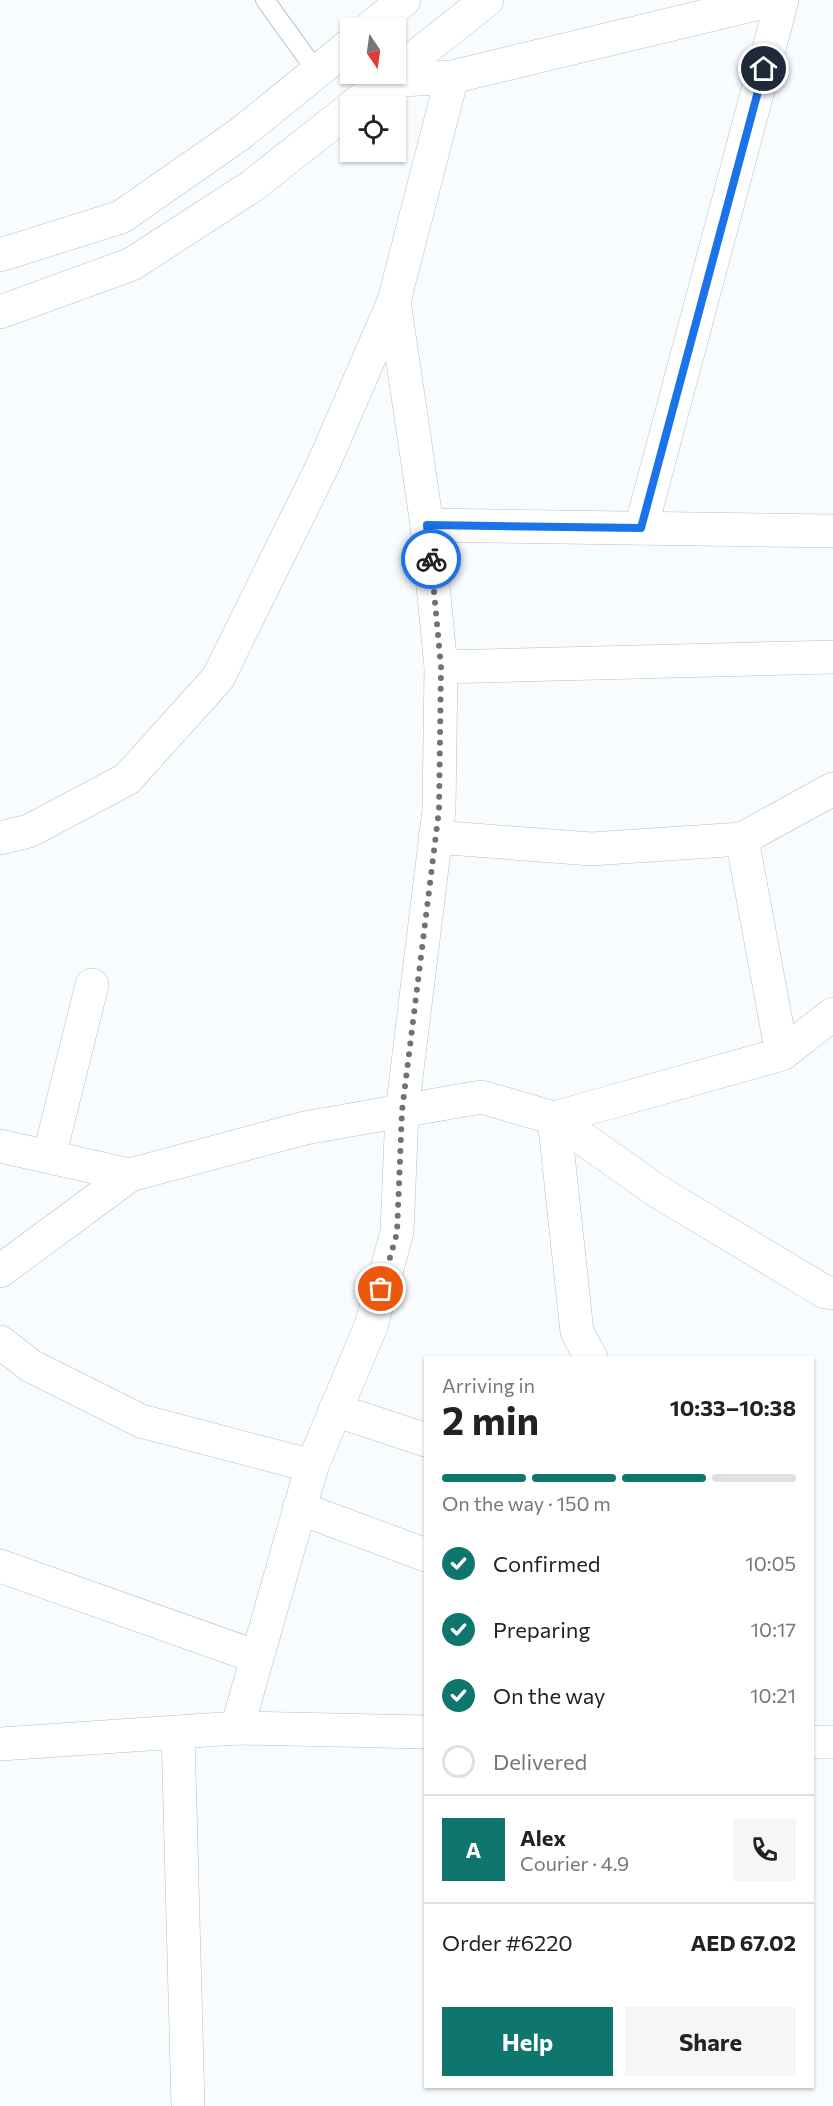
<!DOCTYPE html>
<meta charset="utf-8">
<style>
body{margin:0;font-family:Commissioner,sans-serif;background:#f6f6f6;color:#222;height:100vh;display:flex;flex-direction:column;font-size:22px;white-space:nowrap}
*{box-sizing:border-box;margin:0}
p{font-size:20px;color:#767676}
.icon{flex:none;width:33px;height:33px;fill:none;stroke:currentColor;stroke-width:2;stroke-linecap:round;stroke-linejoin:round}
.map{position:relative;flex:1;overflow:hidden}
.panel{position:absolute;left:424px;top:1356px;width:390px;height:732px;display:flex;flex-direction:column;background:#fff;border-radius:0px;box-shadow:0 2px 4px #0004}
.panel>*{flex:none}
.needle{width:39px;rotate:167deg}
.tools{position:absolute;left:340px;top:18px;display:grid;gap:12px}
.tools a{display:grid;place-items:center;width:66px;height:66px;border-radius:0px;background:#fff;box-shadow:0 2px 4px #0004;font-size:30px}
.pin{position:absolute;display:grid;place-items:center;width:51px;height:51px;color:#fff;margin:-26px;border:3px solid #fff;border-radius:50%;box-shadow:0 2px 6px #0007}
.courier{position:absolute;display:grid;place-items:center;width:60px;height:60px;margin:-30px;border:4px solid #1a73e8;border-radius:50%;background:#fff;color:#222;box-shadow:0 2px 8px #0007}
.summary em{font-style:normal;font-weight:700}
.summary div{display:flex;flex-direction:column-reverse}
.summary{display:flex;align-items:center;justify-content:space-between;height:102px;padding:0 18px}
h1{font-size:39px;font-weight:700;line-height:45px}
.bar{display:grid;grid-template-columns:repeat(4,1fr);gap:9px 6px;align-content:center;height:72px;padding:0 18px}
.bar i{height:8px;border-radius:4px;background:#e0e0e0}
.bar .selected{background:#0f766e}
.bar p{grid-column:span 4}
.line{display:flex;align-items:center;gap:15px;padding:0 18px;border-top:2px solid #e0e0e0}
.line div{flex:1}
.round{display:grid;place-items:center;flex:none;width:63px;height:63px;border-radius:0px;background:#f6f6f6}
ol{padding:0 18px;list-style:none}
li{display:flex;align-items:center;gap:18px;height:66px}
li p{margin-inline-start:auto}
li .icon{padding:6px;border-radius:50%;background:#0f766e;color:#fff;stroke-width:4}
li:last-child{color:#767676}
li i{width:33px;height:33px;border:3px solid #e0e0e0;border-radius:50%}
.primary-button{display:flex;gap:12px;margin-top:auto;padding:12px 18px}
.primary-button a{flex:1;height:69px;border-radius:0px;background:#0f766e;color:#fff;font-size:24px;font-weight:700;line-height:69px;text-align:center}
.primary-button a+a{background:#f6f6f6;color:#222}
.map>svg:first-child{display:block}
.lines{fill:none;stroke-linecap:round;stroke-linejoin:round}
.lane-casing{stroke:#b5bfc4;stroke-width:20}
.street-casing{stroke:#b5bfc4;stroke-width:34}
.secondary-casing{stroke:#b5bfc4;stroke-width:34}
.lane{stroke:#fff;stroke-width:18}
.street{stroke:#fff;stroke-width:33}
.secondary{stroke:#fff;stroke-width:33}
.done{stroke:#6f7375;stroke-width:6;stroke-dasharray:0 10.8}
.route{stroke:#1a73e8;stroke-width:8}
</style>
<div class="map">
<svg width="833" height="2106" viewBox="0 0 833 2106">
<rect width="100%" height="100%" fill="#f8fcfe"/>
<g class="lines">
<g class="lane-casing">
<path id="lane" d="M265,0L317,72"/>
</g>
<g class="street-casing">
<g id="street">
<path d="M385,81L452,77L772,0"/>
<path d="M427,525L833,531"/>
<path d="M641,528L782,0"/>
<path d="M441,667L833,657"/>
<path d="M435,837L591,849L742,839L833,789"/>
<path d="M0,838L29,831L127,779L218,678L323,465L394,301L452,77"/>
<path d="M742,839L782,1054"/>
<path d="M0,1146L130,1175L305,1128L481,1097L554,1118L657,1191L825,1292L833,1293"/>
<path d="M49,1157L92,985"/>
<path d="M0,1271L130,1175"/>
<path d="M0,1342L31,1366L141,1421L312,1466"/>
<path d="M591,1358L577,1332L554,1118L782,1054L833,1014"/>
<path d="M335,1410L426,1440"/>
<path d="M299,1508L426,1555"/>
<path d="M0,1566L257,1657"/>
<path d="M237,1728L312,1466L371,1326L397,1232L402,1111L439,810L441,667L427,525L394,301"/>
<path d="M178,1732L188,2106"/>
<path d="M813,1742H833"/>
<path d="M0,1744L237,1728L426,1732"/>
</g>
</g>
<g class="secondary-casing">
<g id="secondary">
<path d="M370,28L404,0"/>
<path d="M396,72L487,0"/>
<path d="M353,106L394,74"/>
<path d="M0,255L121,217L240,134L351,44"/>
<path d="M0,312L132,264L252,186L351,108"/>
</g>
</g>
<use href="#lane" class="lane"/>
<use href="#street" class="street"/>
<use href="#secondary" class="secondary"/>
</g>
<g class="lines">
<path class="done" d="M381,1289L397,1233L402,1111L439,810L441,667L431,559"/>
<path class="route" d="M431,559L427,525L641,528L764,69"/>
</g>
</svg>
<div class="tools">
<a><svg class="needle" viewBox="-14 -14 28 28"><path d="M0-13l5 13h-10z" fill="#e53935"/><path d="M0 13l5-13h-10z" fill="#767676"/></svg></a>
<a><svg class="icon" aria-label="locate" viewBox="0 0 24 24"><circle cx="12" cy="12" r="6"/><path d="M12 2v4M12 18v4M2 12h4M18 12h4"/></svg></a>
</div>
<div class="pin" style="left:381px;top:1289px;background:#ea580c"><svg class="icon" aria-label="bag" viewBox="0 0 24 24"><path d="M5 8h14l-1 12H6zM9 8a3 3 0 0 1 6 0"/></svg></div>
<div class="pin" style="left:764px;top:69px;background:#1f2937"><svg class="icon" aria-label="home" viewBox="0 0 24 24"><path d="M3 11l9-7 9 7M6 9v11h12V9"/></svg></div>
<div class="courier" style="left:431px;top:559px"><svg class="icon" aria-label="bike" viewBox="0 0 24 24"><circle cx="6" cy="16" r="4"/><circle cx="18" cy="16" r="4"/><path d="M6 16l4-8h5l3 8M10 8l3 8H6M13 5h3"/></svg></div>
<section class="panel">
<div class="summary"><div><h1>2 min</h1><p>Arriving in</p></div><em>10:33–10:38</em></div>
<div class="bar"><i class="selected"></i><i class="selected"></i><i class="selected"></i><i></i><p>On the way · 150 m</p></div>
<ol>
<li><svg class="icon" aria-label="check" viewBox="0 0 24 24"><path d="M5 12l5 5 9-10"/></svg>Confirmed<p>10:05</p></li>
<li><svg class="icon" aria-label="check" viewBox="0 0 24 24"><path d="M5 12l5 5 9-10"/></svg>Preparing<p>10:17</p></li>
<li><svg class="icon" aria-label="check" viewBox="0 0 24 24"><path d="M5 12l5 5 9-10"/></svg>On the way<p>10:21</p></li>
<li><i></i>Delivered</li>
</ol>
<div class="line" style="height:108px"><b class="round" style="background:#0f766e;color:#fff">A</b><div><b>Alex</b><p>Courier · 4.9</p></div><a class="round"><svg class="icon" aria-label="phone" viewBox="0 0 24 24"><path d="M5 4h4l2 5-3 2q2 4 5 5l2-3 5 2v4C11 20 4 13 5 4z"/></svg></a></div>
<div class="line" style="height:78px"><div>Order #6220</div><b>AED 67.02</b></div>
<div class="primary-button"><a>Help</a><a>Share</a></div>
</section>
</div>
